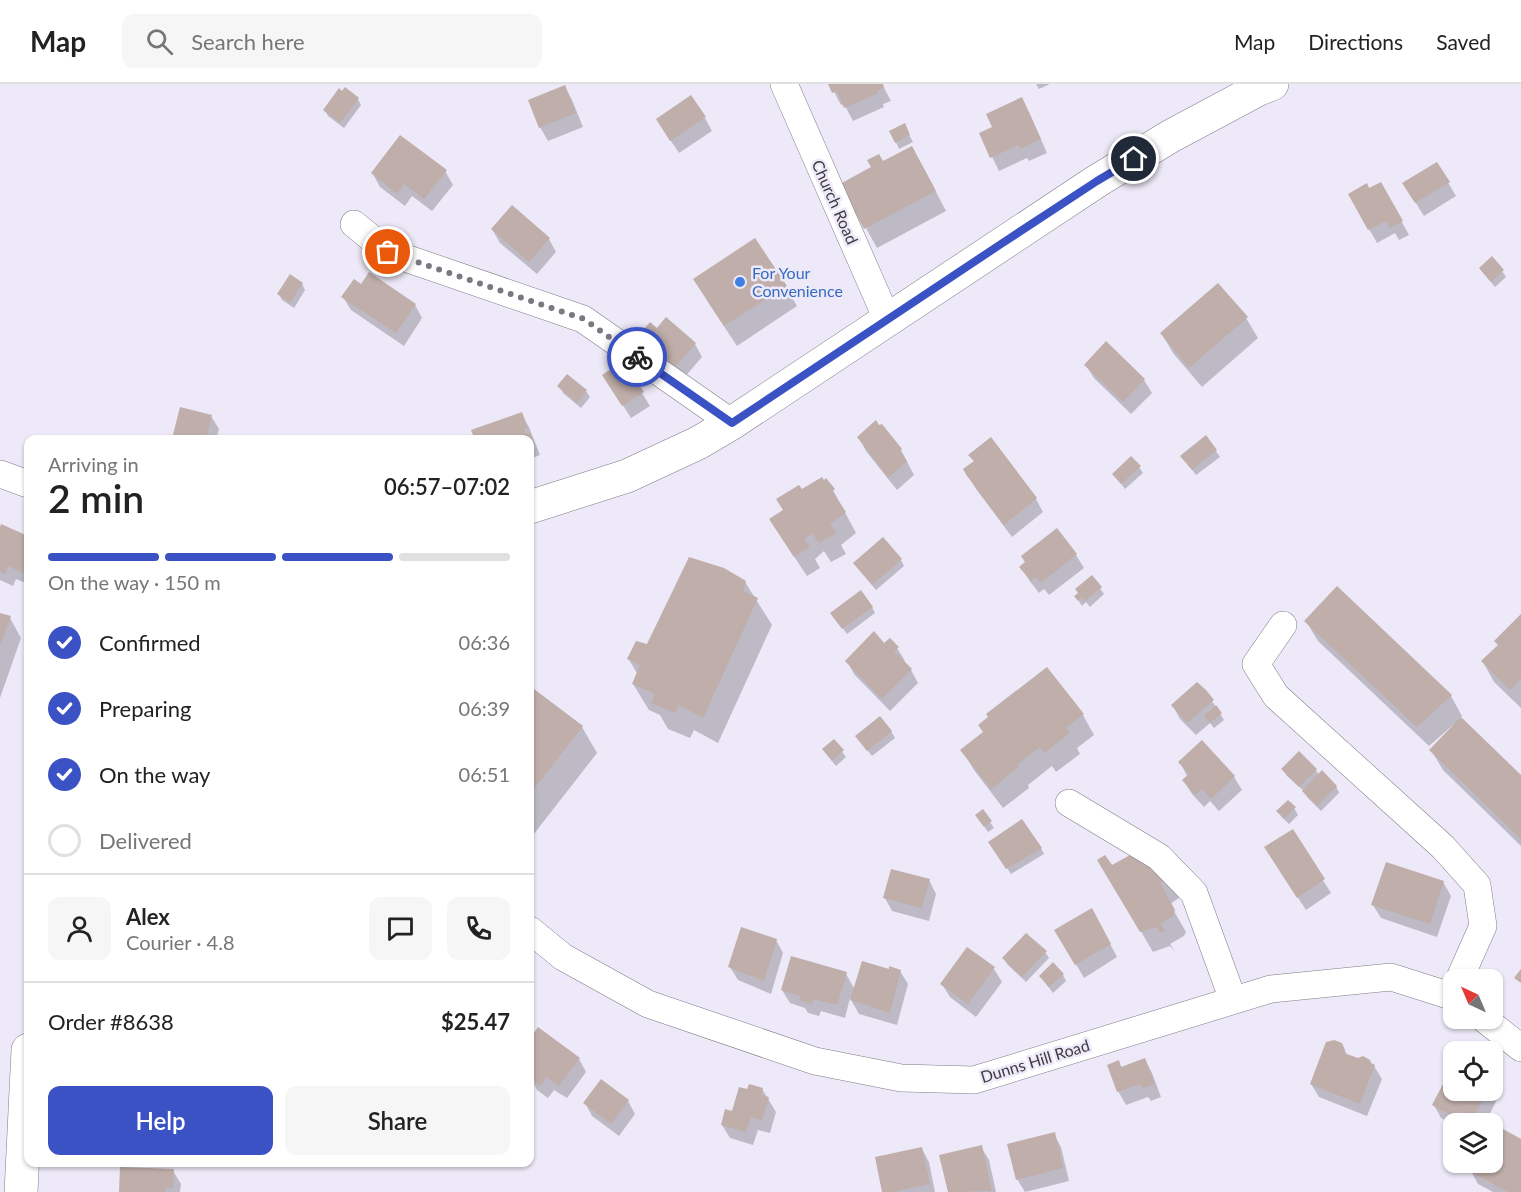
<!DOCTYPE html>
<meta charset="utf-8">
<style>
body{margin:0;font-family:Lato,sans-serif;background:#f6f6f6;color:#222;height:100vh;display:flex;flex-direction:column;font-size:22px;white-space:nowrap}
*{box-sizing:border-box;margin:0}
p{font-size:20px;color:#767676}
.icon{flex:none;width:33px;height:33px;fill:none;stroke:currentColor;stroke-width:2;stroke-linecap:round;stroke-linejoin:round}
.map{position:relative;flex:1;overflow:hidden}
.side{position:absolute;left:24px;top:351px;width:510px;height:732px;display:flex;flex-direction:column;background:#fff;border-radius:12px;box-shadow:0 2px 4px #0004}
.side>*{flex:none}
.needle{width:39px;rotate:316deg}
.tools{position:absolute;left:1443px;top:885px;display:grid;gap:12px}
.tools a{display:grid;place-items:center;width:60px;height:60px;border-radius:12px;background:#fff;box-shadow:0 2px 4px #0004;font-size:30px}
.pin{position:absolute;display:grid;place-items:center;width:51px;height:51px;color:#fff;margin:-26px;border:3px solid #fff;border-radius:50%;box-shadow:0 2px 6px #0007}
.courier{position:absolute;display:grid;place-items:center;width:60px;height:60px;margin:-30px;border:4px solid #3b52c5;border-radius:50%;background:#fff;color:#222;box-shadow:0 2px 8px #0007}
.headline em{font-style:normal;font-weight:600}
.headline div{display:flex;flex-direction:column-reverse}
.headline{display:flex;align-items:center;justify-content:space-between;height:102px;padding:0 24px}
h1{font-size:39px;font-weight:600;line-height:45px}
.bar{display:grid;grid-template-columns:repeat(4,1fr);gap:9px 6px;align-content:center;height:72px;padding:0 24px}
.bar i{height:8px;border-radius:4px;background:#e0e0e0}
.bar .selected{background:#3b52c5}
.bar p{grid-column:span 4}
.line{display:flex;align-items:center;gap:15px;padding:0 24px;border-top:2px solid #e0e0e0}
.line div{flex:1}
.round{display:grid;place-items:center;flex:none;width:63px;height:63px;border-radius:12px;background:#f6f6f6}
ol{padding:0 24px;list-style:none}
li{display:flex;align-items:center;gap:18px;height:66px}
li p{margin-inline-start:auto}
li .icon{padding:6px;border-radius:50%;background:#3b52c5;color:#fff;stroke-width:4}
li:last-child{color:#767676}
li i{width:33px;height:33px;border:3px solid #e0e0e0;border-radius:50%}
.action{display:flex;gap:12px;margin-top:auto;padding:12px 24px}
.action a{flex:1;height:69px;border-radius:12px;background:#3b52c5;color:#fff;font-size:24px;font-weight:600;line-height:69px;text-align:center}
.action a+a{background:#f6f6f6;color:#222}
header{display:flex;align-items:center;gap:36px;box-sizing:border-box;height:84px;padding:0 30px;background:#fff;border-bottom:2px solid #e0e0e0}
header strong{font-size:28px}
nav{display:flex;gap:33px;margin-inline-start:auto;font-size:21px}
.search{width:420px;height:54px;background:#f6f6f6;display:flex;align-items:center;gap:15px;box-sizing:border-box;padding:0 21px;border-radius:12px;color:#767676;font-size:22px}
.map>svg:first-child{display:block}
.shadow{fill:#0003}
.building{fill:#bfaea9}
.lines{fill:none;stroke-linecap:round;stroke-linejoin:round}
.street-casing{stroke:#7f7c89;stroke-width:28}
.primary-casing{stroke:#7f7c89;stroke-width:34}
.street{stroke:#fff;stroke-width:27}
.primary{stroke:#fff;stroke-width:33}
.done{stroke:#7b7881;stroke-width:6;stroke-dasharray:0 10.8}
.route{stroke:#3b52c5;stroke-width:8}
.shop-dot{fill:#3f7fe0;stroke:#ede9f8;stroke-width:2}
.labels{text-anchor:middle;stroke-width:5;stroke-linejoin:round;paint-order:stroke}
.street-label{font-size:16px;fill:#3d3b41;stroke:#ede9f8}
.shop-label{font-size:16px;fill:#366cbe;stroke:#ede9f8;text-anchor:start}
</style>
<header>
<strong>Map</strong>
<div class="search"><svg class="icon" aria-label="search" viewBox="0 0 24 24"><circle cx="10" cy="10" r="6"/><path d="M15 15l6 6"/></svg>Search here</div>
<nav><a>Map</a><a>Directions</a><a>Saved</a></nav>
</header>
<div class="map">
<svg width="1521" height="1108" viewBox="0 0 1521 1108">
<rect width="100%" height="100%" fill="#ede9f8"/>
<g class="shadow">
<path d="M830,0H882L891,17L883,20L884,23L853,37L844,20L841,21Z"/>
<path d="M1036,0H1050L1039,5Z"/>
<path d="M565,3L572,16L583,43L548,57L540,43Z"/>
<path d="M358,15L361,21L344,44L328,32L325,26Z"/>
<path d="M1029,28L1047,69L1029,77L1027,74L999,87L981,50Z"/>
<path d="M705,34L712,47L679,69L665,48Z"/>
<path d="M891,47H907L913,58L899,65Z"/>
<path d="M1437,80L1456,112L1424,132L1412,113Z"/>
<path d="M923,83L946,127L877,164L866,144Z"/>
<path d="M445,87L453,101L432,127L412,112L405,122L380,103L373,90Z"/>
<path d="M1381,100L1409,151L1399,156L1395,149L1377,159L1350,111L1369,106Z"/>
<path d="M492,145L549,155L556,168L537,190L500,159Z"/>
<path d="M1480,185L1502,187L1506,193L1495,203Z"/>
<path d="M302,200L305,206L294,224L282,216L279,210Z"/>
<path d="M361,202L415,221L422,234L404,262L351,226L343,213Z"/>
<path d="M785,202L797,222L737,262L706,215Z"/>
<path d="M1246,234L1258,254L1202,303L1173,269L1162,250Z"/>
<path d="M657,246L695,260L702,273L683,295L648,265L640,251Z"/>
<path d="M1086,281L1144,296L1152,309L1131,330L1094,294Z"/>
<path d="M621,291L642,309L650,322L631,334L612,304Z"/>
<path d="M559,302L586,307L590,313L581,324L563,309Z"/>
<path d="M521,330L529,343L540,371L530,375V356H476Z"/>
<path d="M211,332L219,345L216,356H174L173,354Z"/>
<path d="M859,353L901,366L914,391L897,406L866,367Z"/>
<path d="M1206,353L1220,373L1196,391L1186,378Z"/>
<path d="M991,355L1036,415L1043,428L1012,453L976,405L965,386L974,378L970,371Z"/>
<path d="M1139,383L1143,389L1125,405L1114,390Z"/>
<path d="M833,406L856,449L841,461L846,470L831,478L824,467L815,475L820,484L807,492L783,456L784,427L801,407Z"/>
<path d="M2,442L28,454V500L16,495L13,502L0,496V446Z"/>
<path d="M1076,471L1084,484L1049,511L1044,505L1039,509L1029,496L1021,483Z"/>
<path d="M901,476L904,482L876,506L855,480Z"/>
<path d="M1092,493L1104,510L1090,523L1086,518L1082,522L1076,513Z"/>
<path d="M745,498L772,541L718,659L694,646L690,654L668,645L660,631L649,626L633,600L638,591L628,574Z"/>
<path d="M1337,504L1451,612L1462,632L1460,634L1521,693V762L1443,686L1431,666L1454,642L1453,641L1429,662L1318,557L1306,537Z"/>
<path d="M872,523L875,529L847,550L836,535Z"/>
<path d="M0,530L10,534L21,554L0,614Z"/>
<path d="M1521,532V624L1494,598L1483,578L1499,562Z"/>
<path d="M884,561L897,564L905,577L904,578L911,586L918,599L890,627L854,590L847,577Z"/>
<path d="M530,604L582,643L597,669L530,755Z"/>
<path d="M1212,617L1224,636L1214,644L1210,639L1196,651L1180,635L1173,622Z"/>
<path d="M1083,631L1094,651L1077,664L1080,670L1056,688L1052,682L1028,701L1029,704L1003,724L974,686L962,666Z"/>
<path d="M891,647L895,654L872,672L857,653Z"/>
<path d="M834,657L846,673L836,682L828,672Z"/>
<path d="M1201,658L1234,693L1242,706L1219,727L1210,717L1204,723L1192,710L1184,697L1187,692L1180,678Z"/>
<path d="M1283,685L1316,686L1319,691L1336,702L1339,709L1321,727L1307,713L1304,707L1287,692Z"/>
<path d="M1294,724L1298,731L1289,740L1282,733L1278,727Z"/>
<path d="M981,738H990L994,744L988,748Z"/>
<path d="M1292,747L1331,809L1306,826L1274,777Z"/>
<path d="M993,764H1041L1044,770L1011,790Z"/>
<path d="M1099,776L1112,783L1152,788L1170,793L1182,812L1170,820L1186,848L1184,852L1170,860L1175,868L1170,862L1153,868Z"/>
<path d="M929,796L936,810L929,837L892,827L885,814Z"/>
<path d="M1443,798L1451,812L1437,853L1381,834L1373,821Z"/>
<path d="M1099,839L1117,873L1084,894L1056,846Z"/>
<path d="M776,856L783,869L771,910L738,896L730,883Z"/>
<path d="M968,866L994,885L1002,898L976,933L950,913L942,900Z"/>
<path d="M1045,868L1049,874L1026,898L1007,880L1004,874Z"/>
<path d="M890,887H900L908,900L897,941L859,930L850,914L845,934L821,927L819,932L808,929L805,924L790,919L782,906L846,890L855,906Z"/>
<path d="M1063,891L1066,897L1053,909L1040,892Z"/>
<path d="M538,945L579,975L586,988L567,1014L554,1006L548,1014L537,1006L530,992L532,989L530,986V956Z"/>
<path d="M1341,960L1348,972L1374,982L1382,995L1367,1032L1319,1013L1311,1000Z"/>
<path d="M1145,976L1152,989L1161,1013L1151,1017L1148,1013L1126,1021L1118,1007V978L1122,984Z"/>
<path d="M762,1005L776,1028L770,1049L758,1046L753,1061L730,1054L722,1041L748,1007Z"/>
<path d="M1454,1006H1492L1497,1015L1485,1040H1454V1041L1441,1034L1434,1021Z"/>
<path d="M628,1017L635,1030L619,1052L592,1032L585,1019Z"/>
<path d="M1054,1050L1061,1063L1069,1097L1025,1108L1017,1095Z"/>
<path d="M1521,1057V1108H1493L1478,1100L1471,1087L1492,1078Z"/>
<path d="M981,1063L989,1076L996,1108H949L941,1072Z"/>
<path d="M922,1065L929,1078L935,1108H883Z"/>
<path d="M173,1087L181,1100L180,1108H120Z"/>
</g>
<g class="building">
<path d="M828,0H883L884,3L877,7L878,9L844,24L837,7L832,9Z"/>
<path d="M565,1L576,29L539,44L528,16Z"/>
<path d="M345,3L359,14L340,39L323,26L339,4L342,7Z"/>
<path d="M691,11L706,33L670,57L656,35Z"/>
<path d="M1022,13L1041,55L1020,65L1019,61L990,74L979,49L992,43L986,30Z"/>
<path d="M905,39L910,51L895,59L889,47Z"/>
<path d="M400,51L447,86L424,115L404,100L397,110L371,89Z"/>
<path d="M912,62L936,107L864,145L840,100L871,83L867,76L879,70L883,77Z"/>
<path d="M1437,78L1450,98L1415,119L1402,99Z"/>
<path d="M1381,98L1403,137L1390,144L1386,137L1368,146L1348,110L1367,99L1369,104Z"/>
<path d="M512,121L550,154L529,178L491,145Z"/>
<path d="M755,154L787,202L724,242L693,195Z"/>
<path d="M1492,172L1504,186L1491,198L1479,184Z"/>
<path d="M369,188L416,220L396,249L341,213L354,195L361,200Z"/>
<path d="M290,190L303,199L290,219L277,210Z"/>
<path d="M1218,199L1248,233L1189,284L1160,249Z"/>
<path d="M666,233L696,259L675,283L639,251L650,238L657,244Z"/>
<path d="M1106,257L1145,295L1123,318L1084,281Z"/>
<path d="M616,282L621,289L629,285L644,308L622,322L602,291Z"/>
<path d="M567,290L587,306L577,319L557,302Z"/>
<path d="M180,323L212,331L206,356L172,355Z"/>
<path d="M522,328L528,344L524,345L526,350L530,349L533,358L530,359V356H475L471,346Z"/>
<path d="M876,336L879,341L882,340L902,365L900,367L907,377L888,394L857,353Z"/>
<path d="M1206,351L1217,366L1192,386L1180,372Z"/>
<path d="M991,353L1037,414L1004,441L967,392L963,385L974,377L968,371Z"/>
<path d="M1131,372L1141,382L1121,400L1112,390Z"/>
<path d="M822,393L824,396L826,394L835,405L832,407L846,428L830,440L836,449L819,459L812,449L804,455L810,463L794,473L769,435L783,426L776,415L799,401L802,405Z"/>
<path d="M1,440L28,452V488L27,491L8,482L5,490L0,488V443Z"/>
<path d="M1057,444L1077,470L1041,499L1036,493L1031,497L1019,483L1025,478L1021,472Z"/>
<path d="M883,453L902,475L872,501L853,479Z"/>
<path d="M689,473L724,484L746,497L743,507L758,514L703,634L679,621L675,629L651,619L655,610L632,600L640,581L627,575L636,557L647,560Z"/>
<path d="M1092,491L1102,503L1085,517L1082,513L1078,517L1074,512L1078,509L1075,505Z"/>
<path d="M1337,502L1452,611L1417,643L1304,537Z"/>
<path d="M861,506L873,523L842,545L830,529Z"/>
<path d="M0,529L11,532L0,562Z"/>
<path d="M1521,530V594L1510,606L1481,577L1498,561L1494,557Z"/>
<path d="M874,547L884,559L890,554L899,563L894,567L912,585L882,615L845,577Z"/>
<path d="M1047,583L1084,630L1066,644L1070,649L1044,669L1040,663L1017,681L1019,683L991,705L960,666L983,648L978,641L988,633L986,630Z"/>
<path d="M1197,598L1206,606L1214,616L1187,639L1171,621Z"/>
<path d="M530,602L583,642L530,710Z"/>
<path d="M1216,621L1222,629L1210,639L1204,632Z"/>
<path d="M880,632L892,647L867,667L855,652Z"/>
<path d="M1461,633L1521,691V755L1429,666Z"/>
<path d="M834,655L844,666L832,677L822,665Z"/>
<path d="M1202,656L1235,692L1211,715L1202,705L1195,711L1182,696L1189,690L1178,678Z"/>
<path d="M1299,667L1317,685L1299,703L1281,685Z"/>
<path d="M1322,686L1337,702L1317,722L1302,707Z"/>
<path d="M1288,716L1296,723L1284,735L1276,727Z"/>
<path d="M983,725L992,737L984,743L975,731Z"/>
<path d="M1022,735L1042,764L1006,785L988,758Z"/>
<path d="M1293,745L1325,795L1297,814L1264,763Z"/>
<path d="M1139,766L1152,786L1164,780L1172,792L1160,799L1175,826L1173,832L1160,840L1165,847L1161,849L1157,843L1140,848L1097,776L1105,771L1112,781Z"/>
<path d="M1386,778L1444,797L1430,840L1371,821Z"/>
<path d="M891,785L930,795L922,824L883,814Z"/>
<path d="M1092,824L1111,860L1075,881L1054,846Z"/>
<path d="M741,843L777,855L764,897L728,883Z"/>
<path d="M1026,849L1047,867L1022,893L1002,874Z"/>
<path d="M967,863L995,883L968,920L940,900Z"/>
<path d="M791,872L847,888L837,921L813,915L812,920L799,916L800,912L781,906Z"/>
<path d="M862,877L889,885V882L901,886L890,929L850,916Z"/>
<path d="M1053,878L1064,890L1049,903L1039,892Z"/>
<path d="M1521,885V899L1514,894Z"/>
<path d="M538,943L580,974L559,1002L546,993L540,1002L530,994V990L534,983L530,980V954Z"/>
<path d="M1334,956L1342,959L1345,966L1344,969L1358,974L1363,972L1370,976L1371,979L1375,981L1360,1020L1310,1000L1326,958Z"/>
<path d="M1145,974L1155,1000L1142,1004L1140,1000L1117,1008L1107,981L1119,976L1121,983Z"/>
<path d="M1454,979V1006H1488L1473,1034L1460,1027L1456,1034L1432,1021Z"/>
<path d="M601,995L629,1016L611,1040L583,1019Z"/>
<path d="M749,1000L763,1004L761,1011L769,1013L762,1036L751,1033L746,1048L721,1041L725,1025L732,1027L739,1003L747,1005Z"/>
<path d="M1494,1040L1521,1055V1108H1508L1469,1087L1473,1078H1492V1044Z"/>
<path d="M1055,1048L1063,1084L1016,1096L1007,1060Z"/>
<path d="M982,1061L992,1107L948,1108L939,1071Z"/>
<path d="M922,1063L930,1100L893,1108H882L875,1073Z"/>
<path d="M120,1083L174,1085L173,1104L165,1103V1108H119Z"/>
</g>
<g class="lines">
<g class="street-casing">
<g id="street">
<path d="M784,0L887,235"/>
<path d="M354,140L388,168L583,235L732,339"/>
<path d="M0,390L28,400"/>
<path d="M1283,541L1256,580L1276,612L1443,763L1477,801L1483,842L1459,896"/>
<path d="M1069,719L1159,773L1194,809L1233,916"/>
<path d="M530,846L563,873L648,920L815,977L901,994L974,996L1271,905L1391,893L1454,913"/>
<path d="M1483,934L1521,964"/>
</g>
</g>
<g class="primary-casing">
<g id="primary">
<path d="M530,423L627,392L698,359L732,339L1097,97L1171,52L1259,5L1272,0"/>
<path d="M21,1108L28,966"/>
</g>
</g>
<use href="#street" class="street"/>
<use href="#primary" class="primary"/>
</g>
<g class="lines">
<path class="done" d="M388,168L584,235L637,273"/>
<path class="route" d="M637,273L732,339L1001,160L1097,97L1134,75"/>
</g>
<circle class="shop-dot" cx="740" cy="198" r="6"/>
<g class="labels">
<g class="street-label">
<text transform="translate(835 118) rotate(66)" y="6">Church Road</text>
<text transform="translate(1035 977) rotate(-17)" y="6">Dunns Hill Road</text>
</g>
<g class="shop-label">
<text x="752" y="195">For Your<tspan x="752" dy="18">Convenience</tspan></text>
</g>
</g>
</svg>
<div class="tools">
<a><svg class="needle" viewBox="-14 -14 28 28"><path d="M0-13l5 13h-10z" fill="#e53935"/><path d="M0 13l5-13h-10z" fill="#767676"/></svg></a>
<a><svg class="icon" aria-label="locate" viewBox="0 0 24 24"><circle cx="12" cy="12" r="6"/><path d="M12 2v4M12 18v4M2 12h4M18 12h4"/></svg></a>
<a><svg class="icon" aria-label="layers" viewBox="0 0 24 24"><path d="M12 4l9 5-9 5-9-5zM3 14l9 5 9-5"/></svg></a>
</div>
<div class="pin" style="left:388px;top:168px;background:#ea580c"><svg class="icon" aria-label="bag" viewBox="0 0 24 24"><path d="M5 8h14l-1 12H6zM9 8a3 3 0 0 1 6 0"/></svg></div>
<div class="pin" style="left:1134px;top:75px;background:#1f2937"><svg class="icon" aria-label="home" viewBox="0 0 24 24"><path d="M3 11l9-7 9 7M6 9v11h12V9"/></svg></div>
<div class="courier" style="left:637px;top:273px"><svg class="icon" aria-label="bike" viewBox="0 0 24 24"><circle cx="6" cy="16" r="4"/><circle cx="18" cy="16" r="4"/><path d="M6 16l4-8h5l3 8M10 8l3 8H6M13 5h3"/></svg></div>
<section class="side">
<div class="headline"><div><h1>2 min</h1><p>Arriving in</p></div><em>06:57–07:02</em></div>
<div class="bar"><i class="selected"></i><i class="selected"></i><i class="selected"></i><i></i><p>On the way · 150 m</p></div>
<ol>
<li><svg class="icon" aria-label="check" viewBox="0 0 24 24"><path d="M5 12l5 5 9-10"/></svg>Confirmed<p>06:36</p></li>
<li><svg class="icon" aria-label="check" viewBox="0 0 24 24"><path d="M5 12l5 5 9-10"/></svg>Preparing<p>06:39</p></li>
<li><svg class="icon" aria-label="check" viewBox="0 0 24 24"><path d="M5 12l5 5 9-10"/></svg>On the way<p>06:51</p></li>
<li><i></i>Delivered</li>
</ol>
<div class="line" style="height:108px"><a class="round"><svg class="icon" aria-label="person" viewBox="0 0 24 24"><circle cx="12" cy="8" r="4"/><path d="M4 21q1-7 8-7t8 7"/></svg></a><div><b>Alex</b><p>Courier · 4.8</p></div><a class="round"><svg class="icon" aria-label="chat" viewBox="0 0 24 24"><path d="M4 5h16v11H9l-5 4z"/></svg></a><a class="round"><svg class="icon" aria-label="phone" viewBox="0 0 24 24"><path d="M5 4h4l2 5-3 2q2 4 5 5l2-3 5 2v4C11 20 4 13 5 4z"/></svg></a></div>
<div class="line" style="height:78px"><div>Order #8638</div><b>$25.47</b></div>
<div class="action"><a>Help</a><a>Share</a></div>
</section>
</div>
